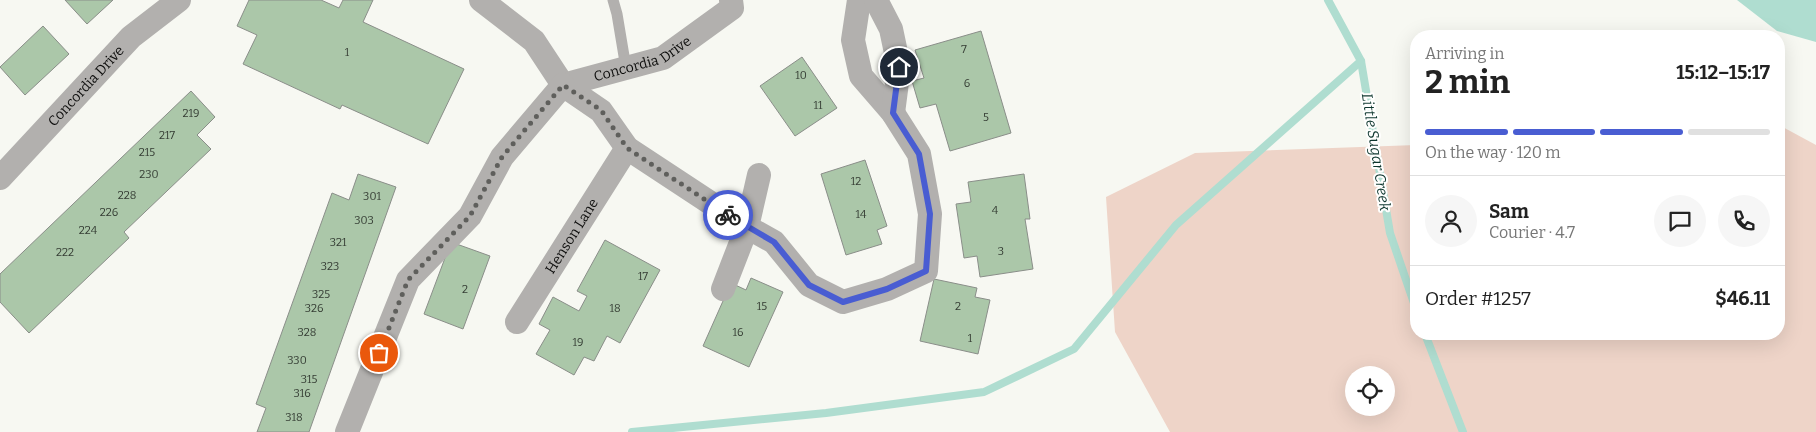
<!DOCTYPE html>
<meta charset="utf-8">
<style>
body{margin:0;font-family:Bitter,serif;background:#f6f6f6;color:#222;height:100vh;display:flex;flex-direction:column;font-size:19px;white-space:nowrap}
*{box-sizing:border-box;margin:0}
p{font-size:16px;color:#767676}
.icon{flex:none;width:28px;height:28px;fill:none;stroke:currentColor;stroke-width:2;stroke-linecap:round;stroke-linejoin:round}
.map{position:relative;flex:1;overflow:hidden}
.side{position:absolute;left:1410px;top:30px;width:375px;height:310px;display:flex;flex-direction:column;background:#fff;border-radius:20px;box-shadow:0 5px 20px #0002}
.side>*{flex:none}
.fabs{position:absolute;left:1345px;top:366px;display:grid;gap:10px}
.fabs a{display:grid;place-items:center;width:50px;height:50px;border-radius:50%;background:#fff;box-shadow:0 5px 20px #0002;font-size:25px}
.pin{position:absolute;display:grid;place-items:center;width:42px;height:42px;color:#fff;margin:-21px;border:2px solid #fff;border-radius:50%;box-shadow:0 1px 5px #0007}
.courier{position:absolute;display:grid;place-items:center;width:50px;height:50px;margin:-25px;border:4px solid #495dd2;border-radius:50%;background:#fff;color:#222;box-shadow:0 1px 6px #0007}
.overview em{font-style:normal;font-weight:700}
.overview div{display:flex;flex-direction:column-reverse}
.overview{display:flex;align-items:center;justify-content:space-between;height:85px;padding:0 15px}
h1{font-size:32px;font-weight:700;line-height:38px}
.bar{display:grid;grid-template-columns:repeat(4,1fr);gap:8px 5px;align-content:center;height:60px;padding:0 15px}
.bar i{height:6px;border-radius:4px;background:#e0e0e0}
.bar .active{background:#495dd2}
.bar p{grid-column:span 4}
.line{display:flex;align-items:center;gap:12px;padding:0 15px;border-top:1px solid #e0e0e0}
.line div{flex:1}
.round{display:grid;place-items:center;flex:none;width:52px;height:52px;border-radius:26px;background:#f6f6f6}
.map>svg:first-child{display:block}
.green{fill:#eed4c8;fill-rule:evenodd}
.water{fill:#afddd0}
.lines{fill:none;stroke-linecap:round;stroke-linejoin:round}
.stream{stroke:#afddd0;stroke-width:8}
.building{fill:#abc7a9;stroke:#8a8e89}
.lane{stroke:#b2b0ae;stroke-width:11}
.street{stroke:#b2b0ae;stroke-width:24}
.done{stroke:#5f5f5c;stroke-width:5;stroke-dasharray:0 9}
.route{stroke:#495dd2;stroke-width:6}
.labels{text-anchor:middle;stroke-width:4;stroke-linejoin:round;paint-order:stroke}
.number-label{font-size:11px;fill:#343c33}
.street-label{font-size:14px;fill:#0d0d0c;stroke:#fffffe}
.water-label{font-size:15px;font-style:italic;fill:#0d362d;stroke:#fffffe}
</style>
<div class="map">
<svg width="1816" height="432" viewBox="0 0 1816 432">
<rect width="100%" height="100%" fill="#f7f8f2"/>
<path class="green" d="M1779,125L1816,145V432H1170L1115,332L1106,197L1195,153L1416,145V334H1779ZM1354,375H1386V408H1354Z"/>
<path class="water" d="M1737,0H1816V42L1777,31Z"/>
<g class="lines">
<g class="stream">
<path d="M1328,0L1361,61L1390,233L1416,309"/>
<path d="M1425,334L1463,432"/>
<path d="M632,432L826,413L984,392L1074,349L1176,225L1361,61"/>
</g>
</g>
<g class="building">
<path d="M65,0H113L87,24Z"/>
<path d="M249,0H321L339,8L343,0H373L363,22L464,69L428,144L342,105L340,109L243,64L257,35L237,26Z"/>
<path d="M43,26L69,54L25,95L0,67Z"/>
<path d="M981,31L1011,133L950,151L936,104L920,108L912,81L924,78L915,50Z"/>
<path d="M802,57L837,108L795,136L760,86Z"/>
<path d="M191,91L215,117L197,135L211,149L124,232L129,238L29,333L0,302V274Z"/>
<path d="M865,160L887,226L877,230L882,244L846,255L821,174Z"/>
<path d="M358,174L396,187L309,432H257L266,408L256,404L332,193L349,200Z"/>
<path d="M1024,174L1030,219H1025L1033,269L980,277L977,256L964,258L956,204L971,202L968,182Z"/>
<path d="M605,240L660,270L620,343L607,336L594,361L584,357L574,375L536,354L550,330L539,324L553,297L579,311L587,296L577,291Z"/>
<path d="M451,242L490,256L463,329L424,314Z"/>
<path d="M751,278L783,292L749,367L703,346L731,283L746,290Z"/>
<path d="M934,279L977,288L975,297L990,300L978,354L920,341Z"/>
</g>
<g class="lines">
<path class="lane" d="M613,0L617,14L626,68"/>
<g class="street">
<path d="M481,0L534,41L563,85L601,111L627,148L747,227L774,242L809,285L843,302L887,289L926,271L930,214L919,154L893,113L861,76L853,40L859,0"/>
<path d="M876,0L891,29L899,67L893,113"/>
<path id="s1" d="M563,85L663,58L732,8L731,0"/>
<path id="s2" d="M0,178L131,37L179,0"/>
<path d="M723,289L747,227L759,175"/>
<path id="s3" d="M517,322L627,148"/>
<path d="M347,432L408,280L470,216L502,157L563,85"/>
</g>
</g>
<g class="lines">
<path class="done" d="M379,353L408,280L470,216L502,157L563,85L601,110L627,148L728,215"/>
<path class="route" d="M728,215L774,242L809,285L843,302L887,289L926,271L930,214L919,154L893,113L899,67"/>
</g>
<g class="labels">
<g class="number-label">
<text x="964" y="53">7</text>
<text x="347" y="56">1</text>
<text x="801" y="79">10</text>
<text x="967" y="87">6</text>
<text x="818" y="109">11</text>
<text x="191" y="117">219</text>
<text x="986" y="121">5</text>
<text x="167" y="139">217</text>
<text x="147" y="156">215</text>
<text x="149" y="178">230</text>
<text x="856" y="185">12</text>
<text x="127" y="199">228</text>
<text x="372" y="200">301</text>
<text x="995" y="214">4</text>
<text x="109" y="216">226</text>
<text x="861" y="218">14</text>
<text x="364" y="224">303</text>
<text x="88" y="234">224</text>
<text x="338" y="246">321</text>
<text x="1001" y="255">3</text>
<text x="65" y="256">222</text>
<text x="330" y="270">323</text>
<text x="643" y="280">17</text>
<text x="465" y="293">2</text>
<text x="321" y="298">325</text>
<text x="762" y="310">15</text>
<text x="958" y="310">2</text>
<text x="314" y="312">326</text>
<text x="615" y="312">18</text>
<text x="307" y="336">328</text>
<text x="738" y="336">16</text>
<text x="970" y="342">1</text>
<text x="578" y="346">19</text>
<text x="297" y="364">330</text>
<text x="309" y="383">315</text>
<text x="302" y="397">316</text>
<text x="294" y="421">318</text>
</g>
<g class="street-label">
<text dy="5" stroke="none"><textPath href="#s1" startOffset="84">Concordia Drive</textPath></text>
<text dy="5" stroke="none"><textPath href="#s2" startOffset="126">Concordia Drive</textPath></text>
<text dy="5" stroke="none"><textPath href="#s3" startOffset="102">Henson Lane</textPath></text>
</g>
<g class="water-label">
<text transform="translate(1376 152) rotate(81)" y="5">Little Sugar Creek</text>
</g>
</g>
</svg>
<div class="fabs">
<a><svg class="icon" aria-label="locate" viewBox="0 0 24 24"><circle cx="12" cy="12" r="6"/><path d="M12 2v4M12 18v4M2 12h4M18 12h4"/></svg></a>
</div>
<div class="pin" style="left:379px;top:353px;background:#ea580c"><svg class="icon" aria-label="bag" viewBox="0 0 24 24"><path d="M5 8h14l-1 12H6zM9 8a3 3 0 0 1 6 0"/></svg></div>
<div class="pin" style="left:899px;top:67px;background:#1f2937"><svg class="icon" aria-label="home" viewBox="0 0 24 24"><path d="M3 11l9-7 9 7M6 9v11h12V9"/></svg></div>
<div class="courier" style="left:728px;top:215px"><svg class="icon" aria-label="bike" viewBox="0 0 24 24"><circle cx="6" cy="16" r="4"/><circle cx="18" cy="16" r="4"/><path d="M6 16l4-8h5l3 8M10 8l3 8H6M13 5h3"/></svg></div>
<section class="side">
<div class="overview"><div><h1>2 min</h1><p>Arriving in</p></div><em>15:12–15:17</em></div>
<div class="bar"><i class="active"></i><i class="active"></i><i class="active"></i><i></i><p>On the way · 120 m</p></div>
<div class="line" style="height:90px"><a class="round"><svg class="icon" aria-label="person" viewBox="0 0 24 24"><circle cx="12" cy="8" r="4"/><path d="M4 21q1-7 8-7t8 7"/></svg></a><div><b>Sam</b><p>Courier · 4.7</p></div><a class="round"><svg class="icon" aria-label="chat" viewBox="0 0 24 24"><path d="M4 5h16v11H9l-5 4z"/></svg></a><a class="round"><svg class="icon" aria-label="phone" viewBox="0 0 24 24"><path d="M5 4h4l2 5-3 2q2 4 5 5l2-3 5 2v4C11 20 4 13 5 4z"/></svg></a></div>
<div class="line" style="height:65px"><div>Order #1257</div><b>$46.11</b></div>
</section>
</div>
